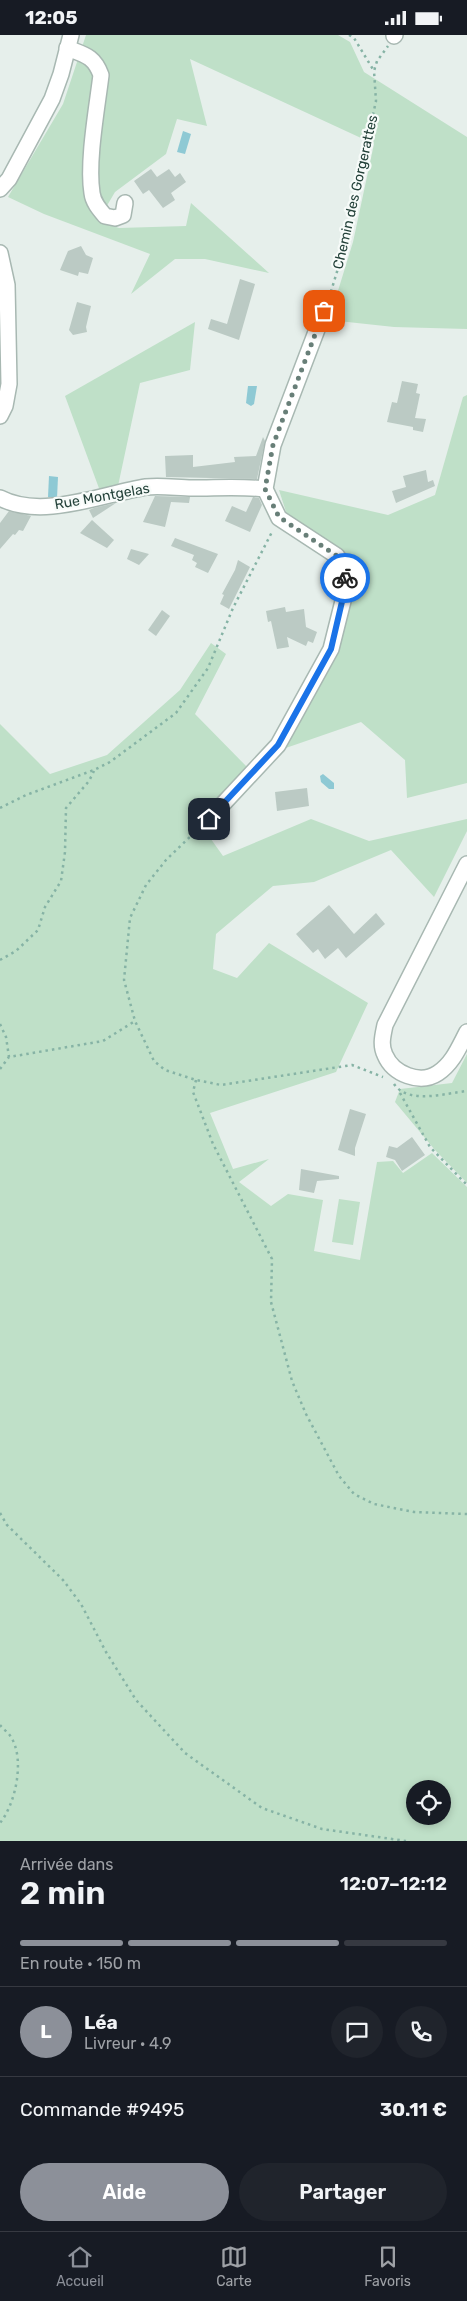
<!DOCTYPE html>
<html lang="fr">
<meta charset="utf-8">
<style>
body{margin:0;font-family:Rubik,sans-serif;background:#20242c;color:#f1f3f6;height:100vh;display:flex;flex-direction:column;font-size:19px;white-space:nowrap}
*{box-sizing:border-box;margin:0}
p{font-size:16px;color:#9ea1a6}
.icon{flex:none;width:28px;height:28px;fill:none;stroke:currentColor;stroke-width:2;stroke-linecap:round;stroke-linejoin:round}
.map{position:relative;height:1806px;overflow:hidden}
.side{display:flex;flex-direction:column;background:#171b24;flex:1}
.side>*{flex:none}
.controls{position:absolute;left:406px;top:1745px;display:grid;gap:10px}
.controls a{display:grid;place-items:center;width:45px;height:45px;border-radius:50%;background:#171b24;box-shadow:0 2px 8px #0003;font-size:25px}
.pin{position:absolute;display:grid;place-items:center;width:42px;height:42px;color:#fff;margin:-21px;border-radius:10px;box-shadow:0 2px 8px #0006}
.courier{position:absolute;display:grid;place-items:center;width:50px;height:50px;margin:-25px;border:4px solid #1a73e8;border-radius:50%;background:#fff;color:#222;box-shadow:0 1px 6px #0007}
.overview em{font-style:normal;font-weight:600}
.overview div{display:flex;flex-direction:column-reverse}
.overview{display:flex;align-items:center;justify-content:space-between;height:85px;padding:0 20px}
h1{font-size:32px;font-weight:600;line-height:38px}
.bar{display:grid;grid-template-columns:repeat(4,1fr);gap:8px 5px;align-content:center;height:60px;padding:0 20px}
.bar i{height:6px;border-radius:4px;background:#363941}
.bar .on{background:#8c9099}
.bar p{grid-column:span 4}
.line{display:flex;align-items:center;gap:12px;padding:0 20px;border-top:1px solid #363941}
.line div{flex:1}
.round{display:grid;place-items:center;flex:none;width:52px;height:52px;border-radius:26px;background:#20242c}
.cta{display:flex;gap:10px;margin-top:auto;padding:10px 20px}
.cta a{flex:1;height:58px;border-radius:30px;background:#8c9099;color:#fff;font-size:20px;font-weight:600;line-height:58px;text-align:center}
.cta a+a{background:#20242c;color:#f1f3f6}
.status{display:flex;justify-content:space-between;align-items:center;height:35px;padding:0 25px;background:#171b24;direction:ltr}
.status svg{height:14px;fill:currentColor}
.tab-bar{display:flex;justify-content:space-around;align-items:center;height:70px;border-top:1px solid #363941;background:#171b24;font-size:14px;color:#9ea1a6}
.tab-bar a{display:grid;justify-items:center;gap:2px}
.tab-bar .on{color:#8c9099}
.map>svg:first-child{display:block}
.green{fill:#bfe0c8;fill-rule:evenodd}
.water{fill:#8ec9d4}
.building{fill:#bbcac4}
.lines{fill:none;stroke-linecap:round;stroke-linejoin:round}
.minor-casing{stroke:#a8b8b2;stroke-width:18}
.path{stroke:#86b3a5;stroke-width:2.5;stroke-dasharray:2.5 4;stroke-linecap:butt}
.minor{stroke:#fff;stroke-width:15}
.done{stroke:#687f78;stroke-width:5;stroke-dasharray:0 9}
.route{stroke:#1a73e8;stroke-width:6}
.labels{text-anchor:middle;stroke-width:4.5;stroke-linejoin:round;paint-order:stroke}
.street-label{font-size:14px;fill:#24423a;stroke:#f7fbf9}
</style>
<div class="status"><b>12:05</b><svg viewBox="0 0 49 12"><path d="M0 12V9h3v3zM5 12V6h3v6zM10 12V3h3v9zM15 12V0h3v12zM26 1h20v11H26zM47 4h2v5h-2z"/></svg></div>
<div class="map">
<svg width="467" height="1806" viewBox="0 0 467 1806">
<rect width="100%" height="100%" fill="#e6efeb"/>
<g class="green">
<path d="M86,0H338L350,7L364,37L467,102V294L394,292L329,285L353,207L374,109L190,24L207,91L177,84L166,119L115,157L98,186L119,193L186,191L191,168L269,238L205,224H175L131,259L150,219L44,179L8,162L63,69Z"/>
<path d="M195,287L190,335L140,348L118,451L100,456L65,361Z"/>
<path d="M467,360V748L407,763L405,725L361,687L280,715L336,623L357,546L344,517L288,483L279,455L388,480L435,460L463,362Z"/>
<path d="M211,608L226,619L195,679L248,733L196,783L223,821L311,784L369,806L467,784V796L434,862L391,815L314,847L273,851L216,899L213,934L237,943L269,908L368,968L336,1037L210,1078L233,1134L269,1124L239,1147L271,1171L288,1159L323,1165L314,1216L360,1225L377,1127L393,1126L403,1138L432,1118L467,1152V1806H0V689L50,739L107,720L180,655ZM415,1754H442V1781H415Z"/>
<path d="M467,1019V1148L435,1115L395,1067L400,1054L452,1048Z"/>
<path d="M339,1164L360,1167L353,1210L332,1207Z"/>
</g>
<g class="water">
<path d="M183,96L191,99L185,119L177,117Z"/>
<path d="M248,351H257L254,369L251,371L246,368Z"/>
<path d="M49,441L58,442L57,463L48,462Z"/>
<path d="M323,739L334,748V754H329L321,747L320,741Z"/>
</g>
<g class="building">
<path d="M151,134L157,142L169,134L175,142L180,138L186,147L171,158L175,165L163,173L149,155L143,159L134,146Z"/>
<path d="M81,211L86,220L93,223L88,239L79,237L78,241L60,235L68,216Z"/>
<path d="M240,244L255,249L239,305L208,294L211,284L227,289Z"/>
<path d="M77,267L91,271L86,292L87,297L73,300L69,295Z"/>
<path d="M402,346L418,349L416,358L420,359L415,383L426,384L423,397L413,395V392L387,387L392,367L397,368Z"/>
<path d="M263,402L265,406L257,444L166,442L165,421L193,420V432L235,427L234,422L256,421Z"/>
<path d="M426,435L428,447L433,445L435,451L396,468L392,456L406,452L403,441Z"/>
<path d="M155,461L190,462L189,468L171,467L165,492L143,487Z"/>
<path d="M253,462L259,463L262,470L250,497L225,486L232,471L246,477Z"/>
<path d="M116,468L93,483L89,475L94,473Z"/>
<path d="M9,476L31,481L23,496L19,495L15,500L13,499L0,514V488Z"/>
<path d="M92,485L114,505L107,513L80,498Z"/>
<path d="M175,503L218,519L208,538L195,532L197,528L192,525L194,520L171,511Z"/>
<path d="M131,514L149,519L139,530L127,524Z"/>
<path d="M238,525L250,532L229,574L220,569L224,560L222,559L235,535Z"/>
<path d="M285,572L286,577L304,574L306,592L317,597L313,608L308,606L306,611L287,602L289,612L277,614L271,586L268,587L266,576Z"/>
<path d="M162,575L170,581L156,601L148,595Z"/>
<path d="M307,753L309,771L277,776L275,757Z"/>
<path d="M329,870L354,899L376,878L385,889L346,923L338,913L325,924L318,914L313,918L296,899Z"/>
<path d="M350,1074L366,1079L355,1113V1121L338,1115Z"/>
<path d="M412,1102L425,1120L402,1136L395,1125L386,1122L389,1111L397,1113Z"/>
<path d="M301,1134L339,1141V1144L317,1146L314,1158L299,1155Z"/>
</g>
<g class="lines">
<g class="minor-casing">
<g id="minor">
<path d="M394,1L395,0"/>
<path d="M67,13C85,20 94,21 101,40C97,73 87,127 92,158C93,167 99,174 105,181L115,183L123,180L125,168"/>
<path d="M0,154L9,144L52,64L61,39L71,0"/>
<path d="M0,218L7,250L9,349L5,371L0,381"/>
<path d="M0,463C42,485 102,459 146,452C161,450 178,453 192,453C217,453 241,451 265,454"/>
<path d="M209,784L278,710L331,614L345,558V539L337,521L279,483L265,454L273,410L324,276"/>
<path d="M467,829L385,990C383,1000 380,1010 385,1020C393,1039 420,1050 438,1038C453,1028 459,1012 467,997"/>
</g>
</g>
<g class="path">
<path d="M349,0L354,3L374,36"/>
<path d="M329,263L343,217L376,66L374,36L377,26L388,11"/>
<path d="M0,773L26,760L94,735L110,727L176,678L208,633L233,573L273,495"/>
<path d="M199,793L166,825L146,850L130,883L124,945L135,986L154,1026L165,1035L196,1045L221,1050L352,1030L383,1042"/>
<path d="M0,925L16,916L38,895L45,872L61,846L65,817L66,773L89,746L94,736"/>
<path d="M0,989L6,1002L9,1022"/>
<path d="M0,1034L9,1022L103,1006L135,986"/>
<path d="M196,1045L193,1057L213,1109L272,1224L271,1267L292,1346L306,1379L339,1441L354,1459L374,1469L414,1477L467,1479"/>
<path d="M394,1049C408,1070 446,1058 467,1056"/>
<path d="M400,1058L430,1112L467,1150"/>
<path d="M0,1478L7,1490L63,1545L81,1569L106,1617L136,1665L185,1718L262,1773L322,1794L406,1806"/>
<path d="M0,1690C3,1694 8,1697 11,1702C25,1724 16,1768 0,1788"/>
</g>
<use href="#minor" class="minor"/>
</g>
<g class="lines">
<path class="done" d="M324,276L273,410L265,454L279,482L337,521L345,538V543"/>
<path class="route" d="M209,784L278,710L331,614L344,558L345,543"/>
</g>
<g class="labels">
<g class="street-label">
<text transform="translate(355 157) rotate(-77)" y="5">Chemin des Gorgerattes</text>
<text transform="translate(102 461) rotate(-10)" y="5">Rue Montgelas</text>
</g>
</g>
</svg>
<div class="controls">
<a><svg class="icon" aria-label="locate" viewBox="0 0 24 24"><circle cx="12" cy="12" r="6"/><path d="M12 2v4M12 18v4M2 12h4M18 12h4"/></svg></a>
</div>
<div class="pin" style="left:324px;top:276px;background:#ea580c"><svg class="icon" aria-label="bag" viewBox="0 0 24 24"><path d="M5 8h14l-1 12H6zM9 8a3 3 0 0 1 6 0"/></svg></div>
<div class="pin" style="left:209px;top:784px;background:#1f2937"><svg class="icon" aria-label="home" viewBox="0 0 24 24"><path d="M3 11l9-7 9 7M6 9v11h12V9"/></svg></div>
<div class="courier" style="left:345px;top:543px"><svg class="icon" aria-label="bike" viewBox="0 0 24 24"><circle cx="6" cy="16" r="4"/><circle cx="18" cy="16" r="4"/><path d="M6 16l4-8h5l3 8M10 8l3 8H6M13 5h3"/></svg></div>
</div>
<section class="side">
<div class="overview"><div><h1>2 min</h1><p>Arrivée dans</p></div><em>12:07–12:12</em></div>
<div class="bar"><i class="on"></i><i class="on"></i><i class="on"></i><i></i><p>En route · 150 m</p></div>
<div class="line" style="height:90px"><b class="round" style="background:#8c9099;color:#fff">L</b><div><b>Léa</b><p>Livreur · 4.9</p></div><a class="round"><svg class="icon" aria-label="chat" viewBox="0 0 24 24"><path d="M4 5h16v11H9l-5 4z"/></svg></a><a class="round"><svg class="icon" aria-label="phone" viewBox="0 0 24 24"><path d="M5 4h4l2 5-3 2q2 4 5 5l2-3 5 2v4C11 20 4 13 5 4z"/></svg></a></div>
<div class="line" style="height:65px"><div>Commande #9495</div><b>30.11 €</b></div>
<div class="cta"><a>Aide</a><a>Partager</a></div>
</section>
<nav class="tab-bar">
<a class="on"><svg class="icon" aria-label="home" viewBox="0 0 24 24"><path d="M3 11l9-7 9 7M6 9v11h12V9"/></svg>Accueil</a>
<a><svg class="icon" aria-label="map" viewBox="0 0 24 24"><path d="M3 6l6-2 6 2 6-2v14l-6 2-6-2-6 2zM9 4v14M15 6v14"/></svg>Carte</a>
<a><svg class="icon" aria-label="saved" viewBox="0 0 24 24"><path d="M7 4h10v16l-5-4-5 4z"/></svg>Favoris</a>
</nav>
